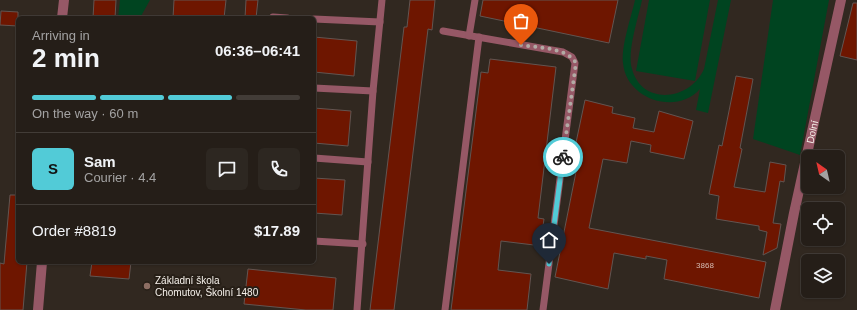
<!DOCTYPE html>
<meta charset="utf-8">
<style>
body{margin:0;font-family:Helvetica,sans-serif;background:#2d2721;color:#f1f3f6;height:100vh;display:flex;flex-direction:column;font-size:15px;white-space:nowrap}
*{box-sizing:border-box;margin:0}
p{font-size:13px;color:#a3a2a2}
.icon{flex:none;width:22px;height:22px;fill:none;stroke:currentColor;stroke-width:2;stroke-linecap:round;stroke-linejoin:round}
.map{position:relative;flex:1;overflow:hidden}
.drawer{position:absolute;left:16px;top:16px;width:300px;height:248px;display:flex;flex-direction:column;background:#251e18;border-radius:6px;box-shadow:0 1px 3px #0004,0 0 0 1px #423c37}
.drawer>*{flex:none}
.needle{width:26px;rotate:326deg}
.buttons{position:absolute;left:801px;top:150px;display:grid;gap:8px}
.buttons a{display:grid;place-items:center;width:44px;height:44px;border-radius:6px;background:#251e18;box-shadow:0 1px 3px #0004,0 0 0 1px #423c37;font-size:20px}
.pin{position:absolute;display:grid;place-items:center;width:34px;height:34px;color:#fff;margin:-41px -17px;border-radius:50% 50% 50% 0;rotate:-45deg;box-shadow:0 0 4px #0007}
.pin .icon{rotate:45deg}
.courier{position:absolute;display:grid;place-items:center;width:40px;height:40px;margin:-20px;border:3px solid #52cbd7;border-radius:50%;background:#fff;color:#222;box-shadow:0 1px 5px #0007}
.summary em{font-style:normal;font-weight:800}
.summary div{display:flex;flex-direction:column-reverse}
.summary{display:flex;align-items:center;justify-content:space-between;height:68px;padding:0 16px}
h1{font-size:26px;font-weight:800;line-height:30px}
.bar{display:grid;grid-template-columns:repeat(4,1fr);gap:6px 4px;align-content:center;height:48px;padding:0 16px}
.bar i{height:5px;border-radius:3px;background:#423c37}
.bar .selected{background:#52cbd7}
.bar p{grid-column:span 4}
.line{display:flex;align-items:center;gap:10px;padding:0 16px;border-top:1px solid #423c37}
.line div{flex:1}
.round{display:grid;place-items:center;flex:none;width:42px;height:42px;border-radius:6px;background:#2d2721}
.map>svg:first-child{display:block}
.green{fill:#004420}
.building{fill:#6e1600;stroke:#625551}
.lines{fill:none;stroke-linecap:round;stroke-linejoin:round}
.service{stroke:#965866;stroke-width:7}
.minor{stroke:#965866;stroke-width:10}
.done{stroke:#b2aba5;stroke-width:4;stroke-dasharray:0 7.2}
.route{stroke:#52cbd7;stroke-width:5}
.education-dot{fill:#8d6e63;stroke:#271f17;stroke-width:1.5}
.labels{text-anchor:middle;stroke-width:4;stroke-linejoin:round;paint-order:stroke}
.number-label{font-size:8px;fill:#d5bbb1}
.street-label{font-size:10px;fill:#f7f2ec;stroke:#271f17}
.poi-label{font-size:10px;fill:#f7f2ec;stroke:#271f17;text-anchor:start}
</style>
<div class="map">
<svg width="857" height="310" viewBox="0 0 857 310">
<rect width="100%" height="100%" fill="#312820"/>
<g class="green">
<path d="M120,0H150L140,18H118Z"/>
<path d="M635,0H642C638,19 627,51 632,69C642,106 690,101 704,69L718,0H731L708,113L696,110L700,89C676,116 626,99 623,63C621,46 631,18 635,0Z"/>
<path d="M649,0H710L695,81L636,71Z"/>
<path d="M773,0H829L800,155L753,139Z"/>
</g>
<g class="building">
<path d="M94,0H116L115,18H93Z"/>
<path d="M174,0H226L224,18H173Z"/>
<path d="M246,0H258L256,18H245Z"/>
<path d="M410,0H435L432,30L428,29L394,310H370L404,27H407Z"/>
<path d="M483,0H618L609,43L480,16Z"/>
<path d="M853,3H857V60L840,56Z"/>
<path d="M1,11L18,12V26L0,25Z"/>
<path d="M314,37L357,41L354,76L314,72Z"/>
<path d="M490,59L556,67L538,218L544,219L541,240L540,243L534,245L501,241L498,270L531,274L527,310H451L481,72L488,73Z"/>
<path d="M736,76L753,79L740,148L742,149L734,187L765,192L770,162L786,165L784,182L780,181L773,223L781,224L777,248L763,255L767,232L759,230V226L716,219L719,196L709,194L719,145L722,146Z"/>
<path d="M585,100L613,107L612,113L635,118L633,128L654,132L659,111L693,121L684,159L650,152L651,145L631,141L627,163L603,159L589,228L766,262L759,298L664,279L667,260L646,256V259L614,253L608,289L555,277L576,172L570,171Z"/>
<path d="M314,108L351,111L348,146L314,143Z"/>
<path d="M314,178L345,180L342,215L314,213Z"/>
<path d="M10,195H18V262H27L23,310H0V263L4,264Z"/>
<path d="M92,262H131L129,279L90,276Z"/>
<path d="M248,269L336,278L333,310H306L244,304Z"/>
</g>
<g class="lines">
<g class="service">
<path d="M273,17L287,18"/>
<path d="M314,19L380,22"/>
<path d="M443,31L563,52L572,57L575,63L543,310"/>
<path d="M469,36L475,0"/>
<path d="M314,88L373,91"/>
<path d="M314,158L368,162"/>
<path d="M314,241L363,244"/>
<path d="M357,310L373,91L382,0"/>
<path d="M445,310L479,37"/>
</g>
<g class="minor">
<path d="M62,18L64,0"/>
<path d="M38,310L42,262"/>
<path id="s1" d="M775,310L794,213L841,0"/>
</g>
</g>
<g class="lines">
<path class="done" d="M521,45C538,48 566,47 576,63L563,157"/>
<path class="route" d="M549,264L563,157"/>
</g>
<circle class="education-dot" cx="147" cy="286" r="4"/>
<g class="labels">
<g class="number-label">
<text x="705" y="268">3868</text>
</g>
<g class="street-label">
<text dy="4" stroke="none"><textPath href="#s1" startOffset="182">Dolní</textPath></text>
</g>
<g class="poi-label">
<text x="155" y="284">Základní škola<tspan x="155" dy="12">Chomutov, Školní 1480</tspan></text>
</g>
</g>
</svg>
<div class="buttons">
<a><svg class="needle" viewBox="-14 -14 28 28"><path d="M0-13l5 13h-10z" fill="#e53935"/><path d="M0 13l5-13h-10z" fill="#a3a2a2"/></svg></a>
<a><svg class="icon" aria-label="locate" viewBox="0 0 24 24"><circle cx="12" cy="12" r="6"/><path d="M12 2v4M12 18v4M2 12h4M18 12h4"/></svg></a>
<a><svg class="icon" aria-label="layers" viewBox="0 0 24 24"><path d="M12 4l9 5-9 5-9-5zM3 14l9 5 9-5"/></svg></a>
</div>
<div class="pin" style="left:521px;top:45px;background:#ea580c"><svg class="icon" aria-label="bag" viewBox="0 0 24 24"><path d="M5 8h14l-1 12H6zM9 8a3 3 0 0 1 6 0"/></svg></div>
<div class="pin" style="left:549px;top:264px;background:#1f2937"><svg class="icon" aria-label="home" viewBox="0 0 24 24"><path d="M3 11l9-7 9 7M6 9v11h12V9"/></svg></div>
<div class="courier" style="left:563px;top:157px"><svg class="icon" aria-label="bike" viewBox="0 0 24 24"><circle cx="6" cy="16" r="4"/><circle cx="18" cy="16" r="4"/><path d="M6 16l4-8h5l3 8M10 8l3 8H6M13 5h3"/></svg></div>
<section class="drawer">
<div class="summary"><div><h1>2 min</h1><p>Arriving in</p></div><em>06:36–06:41</em></div>
<div class="bar"><i class="selected"></i><i class="selected"></i><i class="selected"></i><i></i><p>On the way · 60 m</p></div>
<div class="line" style="height:72px"><b class="round" style="background:#52cbd7;color:#111">S</b><div><b>Sam</b><p>Courier · 4.4</p></div><a class="round"><svg class="icon" aria-label="chat" viewBox="0 0 24 24"><path d="M4 5h16v11H9l-5 4z"/></svg></a><a class="round"><svg class="icon" aria-label="phone" viewBox="0 0 24 24"><path d="M5 4h4l2 5-3 2q2 4 5 5l2-3 5 2v4C11 20 4 13 5 4z"/></svg></a></div>
<div class="line" style="height:52px"><div>Order #8819</div><b>$17.89</b></div>
</section>
</div>
